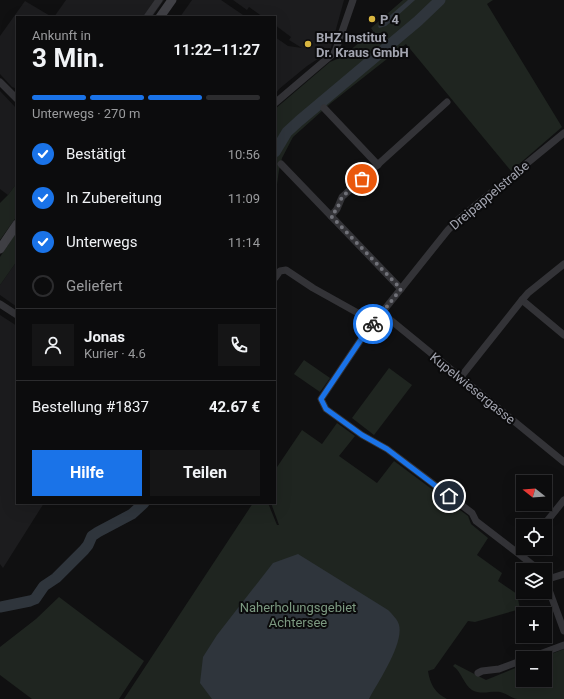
<!DOCTYPE html>
<html lang="de">
<meta charset="utf-8">
<style>
body{margin:0;font-family:Roboto,sans-serif;background:#151516;color:#f1f3f6;height:100vh;display:flex;flex-direction:column;font-size:15px;white-space:nowrap}
*{box-sizing:border-box;margin:0}
p{font-size:13px;color:#9a9b9d}
.icon{flex:none;width:22px;height:22px;fill:none;stroke:currentColor;stroke-width:2;stroke-linecap:round;stroke-linejoin:round}
.map{position:relative;flex:1;overflow:hidden}
.side{position:absolute;left:16px;top:16px;width:260px;height:488px;display:flex;flex-direction:column;background:#0c0c0d;border-radius:0px;box-shadow:0 4px 16px #0002,0 0 0 1px #2c2c2e}
.side>*{flex:none}
.needle{width:26px;rotate:287deg}
.buttons{position:absolute;left:516px;top:475px;display:grid;gap:8px}
.buttons a{display:grid;place-items:center;width:36px;height:36px;border-radius:0px;background:#0c0c0d;box-shadow:0 4px 16px #0002,0 0 0 1px #2c2c2e;font-size:20px}
.pin{position:absolute;display:grid;place-items:center;width:34px;height:34px;color:#fff;margin:-17px;border:2px solid #fff;border-radius:50%;box-shadow:0 1px 4px #0007}
.courier{position:absolute;display:grid;place-items:center;width:40px;height:40px;margin:-20px;border:3px solid #1a73e8;border-radius:50%;background:#fff;color:#222;box-shadow:0 1px 5px #0007}
.summary em{font-style:normal;font-weight:700}
.summary div{display:flex;flex-direction:column-reverse}
.summary{display:flex;align-items:center;justify-content:space-between;height:68px;padding:0 16px}
h1{font-size:26px;font-weight:700;line-height:30px}
.bar{display:grid;grid-template-columns:repeat(4,1fr);gap:6px 4px;align-content:center;height:48px;padding:0 16px}
.bar i{height:5px;border-radius:3px;background:#2c2c2e}
.bar .current{background:#1a73e8}
.bar p{grid-column:span 4}
.line{display:flex;align-items:center;gap:10px;padding:0 16px;border-top:1px solid #2c2c2e}
.line div{flex:1}
.round{display:grid;place-items:center;flex:none;width:42px;height:42px;border-radius:0px;background:#151516}
ol{padding:0 16px;list-style:none}
li{display:flex;align-items:center;gap:12px;height:44px}
li p{margin-inline-start:auto}
li .icon{padding:4px;border-radius:50%;background:#1a73e8;color:#fff;stroke-width:4}
li:last-child{color:#9a9b9d}
li i{width:22px;height:22px;border:2px solid #2c2c2e;border-radius:50%}
.cta{display:flex;gap:8px;margin-top:auto;padding:8px 16px}
.cta a{flex:1;height:46px;border-radius:0px;background:#1a73e8;color:#fff;font-size:16px;font-weight:700;line-height:46px;text-align:center}
.cta a+a{background:#151516;color:#f1f3f6}
.map>svg:first-child{display:block}
.built{fill:#1c1c1e}
.green{fill:#1f2520}
.water{fill:#2f353c}
.lines{fill:none;stroke-linecap:round;stroke-linejoin:round}
.river{stroke:#2f353c;stroke-width:11}
.street{stroke:#333337;stroke-width:7}
.secondary{stroke:#404045;stroke-width:9}
.done{stroke:#707178;stroke-width:4;stroke-dasharray:0 7.2}
.route{stroke:#1a73e8;stroke-width:5}
.poi-dot{fill:#d9b640;stroke:#0b0b0c;stroke-width:1.5}
.labels{text-anchor:middle;stroke-width:4;stroke-linejoin:round;paint-order:stroke}
.poi-label{font-size:13px;font-weight:bold;fill:#a3a5b0;stroke:#0b0b0c;text-anchor:start}
.street-label{font-size:13px;fill:#a3a5b0;stroke:#0b0b0c}
.park-label{font-size:13px;fill:#7c9981;stroke:#0b0b0c}
</style>
<div class="map">
<svg width="564" height="699" viewBox="0 0 564 699">
<rect width="100%" height="100%" fill="#101011"/>
<g class="built">
<path d="M66,0H164L152,17H54Z"/>
<path d="M192,0H221L246,17H180Z"/>
<path d="M233,0H344L330,51L307,66L279,89L275,95V37L288,46L302,48L289,40L291,37L275,25V17H263L249,7L247,10Z"/>
<path d="M25,1L52,17H17V89L12,87L0,74V36Z"/>
<path d="M0,91L17,109V183L8,195L0,189Z"/>
<path d="M17,261V307L0,295V285Z"/>
<path d="M0,315L17,326V503H44L3,568L0,564Z"/>
</g>
<g class="green">
<path d="M403,0H493L487,4L562,127L511,171L406,44L331,103L293,137L282,158L279,170L275,199V109L330,62L342,57L373,31L371,28Z"/>
<path d="M17,183V216L0,240V203L8,195Z"/>
<path d="M17,231V261L0,285V257Z"/>
<path d="M304,360L330,378L320,392L294,374Z"/>
<path d="M389,368L412,385L374,435L352,418Z"/>
<path d="M337,423L355,436L339,456L377,483L394,461L468,516L471,524L488,538L477,555L502,573L498,581L517,594L520,609L475,622L468,621L434,669L428,671C430,684 435,693 447,699H124L253,503H268L277,525H279L271,503H275V470L302,430L322,444Z"/>
<path d="M59,597L144,661L119,699H32L0,675V647L36,619Z"/>
<path d="M564,649V699C549,699 532,699 517,699C511,698 506,693 500,692C491,691 480,695 472,690C463,684 462,672 453,666L455,664L486,680L523,665V680H545V658H541Z"/>
</g>
<g class="water">
<path d="M408,0H415L386,26L379,28L378,26Z"/>
<path d="M298,554L388,610C392,614 398,620 399,625C404,644 378,682 369,699H212L200,683L203,657L217,635L273,563Z"/>
</g>
<g class="lines">
<g class="river">
<path d="M275,152L287,132L299,121L418,21L440,0"/>
<path d="M0,607L30,601L35,599L44,586L56,578L84,550L88,545L92,536L98,532L132,514L144,503"/>
</g>
<g class="street">
<path d="M147,17L159,0"/>
<path d="M0,82L17,99"/>
<path d="M275,103L335,52L353,0"/>
<path d="M324,108L378,165"/>
<path d="M281,164L331,216"/>
<path d="M275,278L280,271L286,270L313,288L374,322"/>
<path d="M401,289L331,216L337,209L342,197L447,102"/>
<path d="M522,300L564,335"/>
<path d="M0,304L17,315"/>
<path d="M382,313L564,462"/>
<path d="M460,378L522,300L528,293L564,264"/>
<path d="M543,526L564,500"/>
<path d="M539,570L519,554L476,521L472,513L387,449L362,435L326,409L321,399L364,335L448,230L459,219L564,133"/>
<path d="M545,579L564,631"/>
<path d="M545,580L564,574"/>
<path d="M529,658L564,645"/>
<path d="M478,673L482,671L499,669L523,660"/>
</g>
<g class="secondary">
<path d="M160,17L172,0"/>
<path d="M0,249L17,224"/>
</g>
</g>
<g class="lines">
<path class="done" d="M362,179L342,197L337,209L331,216L401,289L373,324"/>
<path class="route" d="M373,324L364,335L321,399L326,409L362,435L387,449L449,496"/>
</g>
<g class="poi-dot">
<circle cx="372" cy="19" r="4"/>
<circle cx="308" cy="44" r="4"/>
</g>
<g class="labels">
<g class="poi-label">
<text x="380" y="24">P 4</text>
<text x="316" y="42">BHZ Institut<tspan x="316" dy="15">Dr. Kraus GmbH</tspan></text>
</g>
<g class="street-label">
<text transform="translate(489 195) rotate(-40)" y="5">Dreipappelstraße</text>
<text transform="translate(473 388) rotate(39)" y="5">Kupelwiesergasse</text>
</g>
<g class="park-label">
<text x="298" y="612">Naherholungsgebiet<tspan x="298" dy="15">Achtersee</tspan></text>
</g>
</g>
</svg>
<div class="buttons">
<a><svg class="needle" viewBox="-14 -14 28 28"><path d="M0-13l5 13h-10z" fill="#e53935"/><path d="M0 13l5-13h-10z" fill="#9a9b9d"/></svg></a>
<a><svg class="icon" aria-label="locate" viewBox="0 0 24 24"><circle cx="12" cy="12" r="6"/><path d="M12 2v4M12 18v4M2 12h4M18 12h4"/></svg></a>
<a><svg class="icon" aria-label="layers" viewBox="0 0 24 24"><path d="M12 4l9 5-9 5-9-5zM3 14l9 5 9-5"/></svg></a>
<a>+</a>
<a>−</a>
</div>
<div class="pin" style="left:362px;top:179px;background:#ea580c"><svg class="icon" aria-label="bag" viewBox="0 0 24 24"><path d="M5 8h14l-1 12H6zM9 8a3 3 0 0 1 6 0"/></svg></div>
<div class="pin" style="left:449px;top:496px;background:#1f2937"><svg class="icon" aria-label="home" viewBox="0 0 24 24"><path d="M3 11l9-7 9 7M6 9v11h12V9"/></svg></div>
<div class="courier" style="left:373px;top:324px"><svg class="icon" aria-label="bike" viewBox="0 0 24 24"><circle cx="6" cy="16" r="4"/><circle cx="18" cy="16" r="4"/><path d="M6 16l4-8h5l3 8M10 8l3 8H6M13 5h3"/></svg></div>
<section class="side">
<div class="summary"><div><h1>3 Min.</h1><p>Ankunft in</p></div><em>11:22–11:27</em></div>
<div class="bar"><i class="current"></i><i class="current"></i><i class="current"></i><i></i><p>Unterwegs · 270 m</p></div>
<ol>
<li><svg class="icon" aria-label="check" viewBox="0 0 24 24"><path d="M5 12l5 5 9-10"/></svg>Bestätigt<p>10:56</p></li>
<li><svg class="icon" aria-label="check" viewBox="0 0 24 24"><path d="M5 12l5 5 9-10"/></svg>In Zubereitung<p>11:09</p></li>
<li><svg class="icon" aria-label="check" viewBox="0 0 24 24"><path d="M5 12l5 5 9-10"/></svg>Unterwegs<p>11:14</p></li>
<li><i></i>Geliefert</li>
</ol>
<div class="line" style="height:72px"><a class="round"><svg class="icon" aria-label="person" viewBox="0 0 24 24"><circle cx="12" cy="8" r="4"/><path d="M4 21q1-7 8-7t8 7"/></svg></a><div><b>Jonas</b><p>Kurier · 4.6</p></div><a class="round"><svg class="icon" aria-label="phone" viewBox="0 0 24 24"><path d="M5 4h4l2 5-3 2q2 4 5 5l2-3 5 2v4C11 20 4 13 5 4z"/></svg></a></div>
<div class="line" style="height:52px"><div>Bestellung #1837</div><b>42.67 €</b></div>
<div class="cta"><a>Hilfe</a><a>Teilen</a></div>
</section>
</div>
